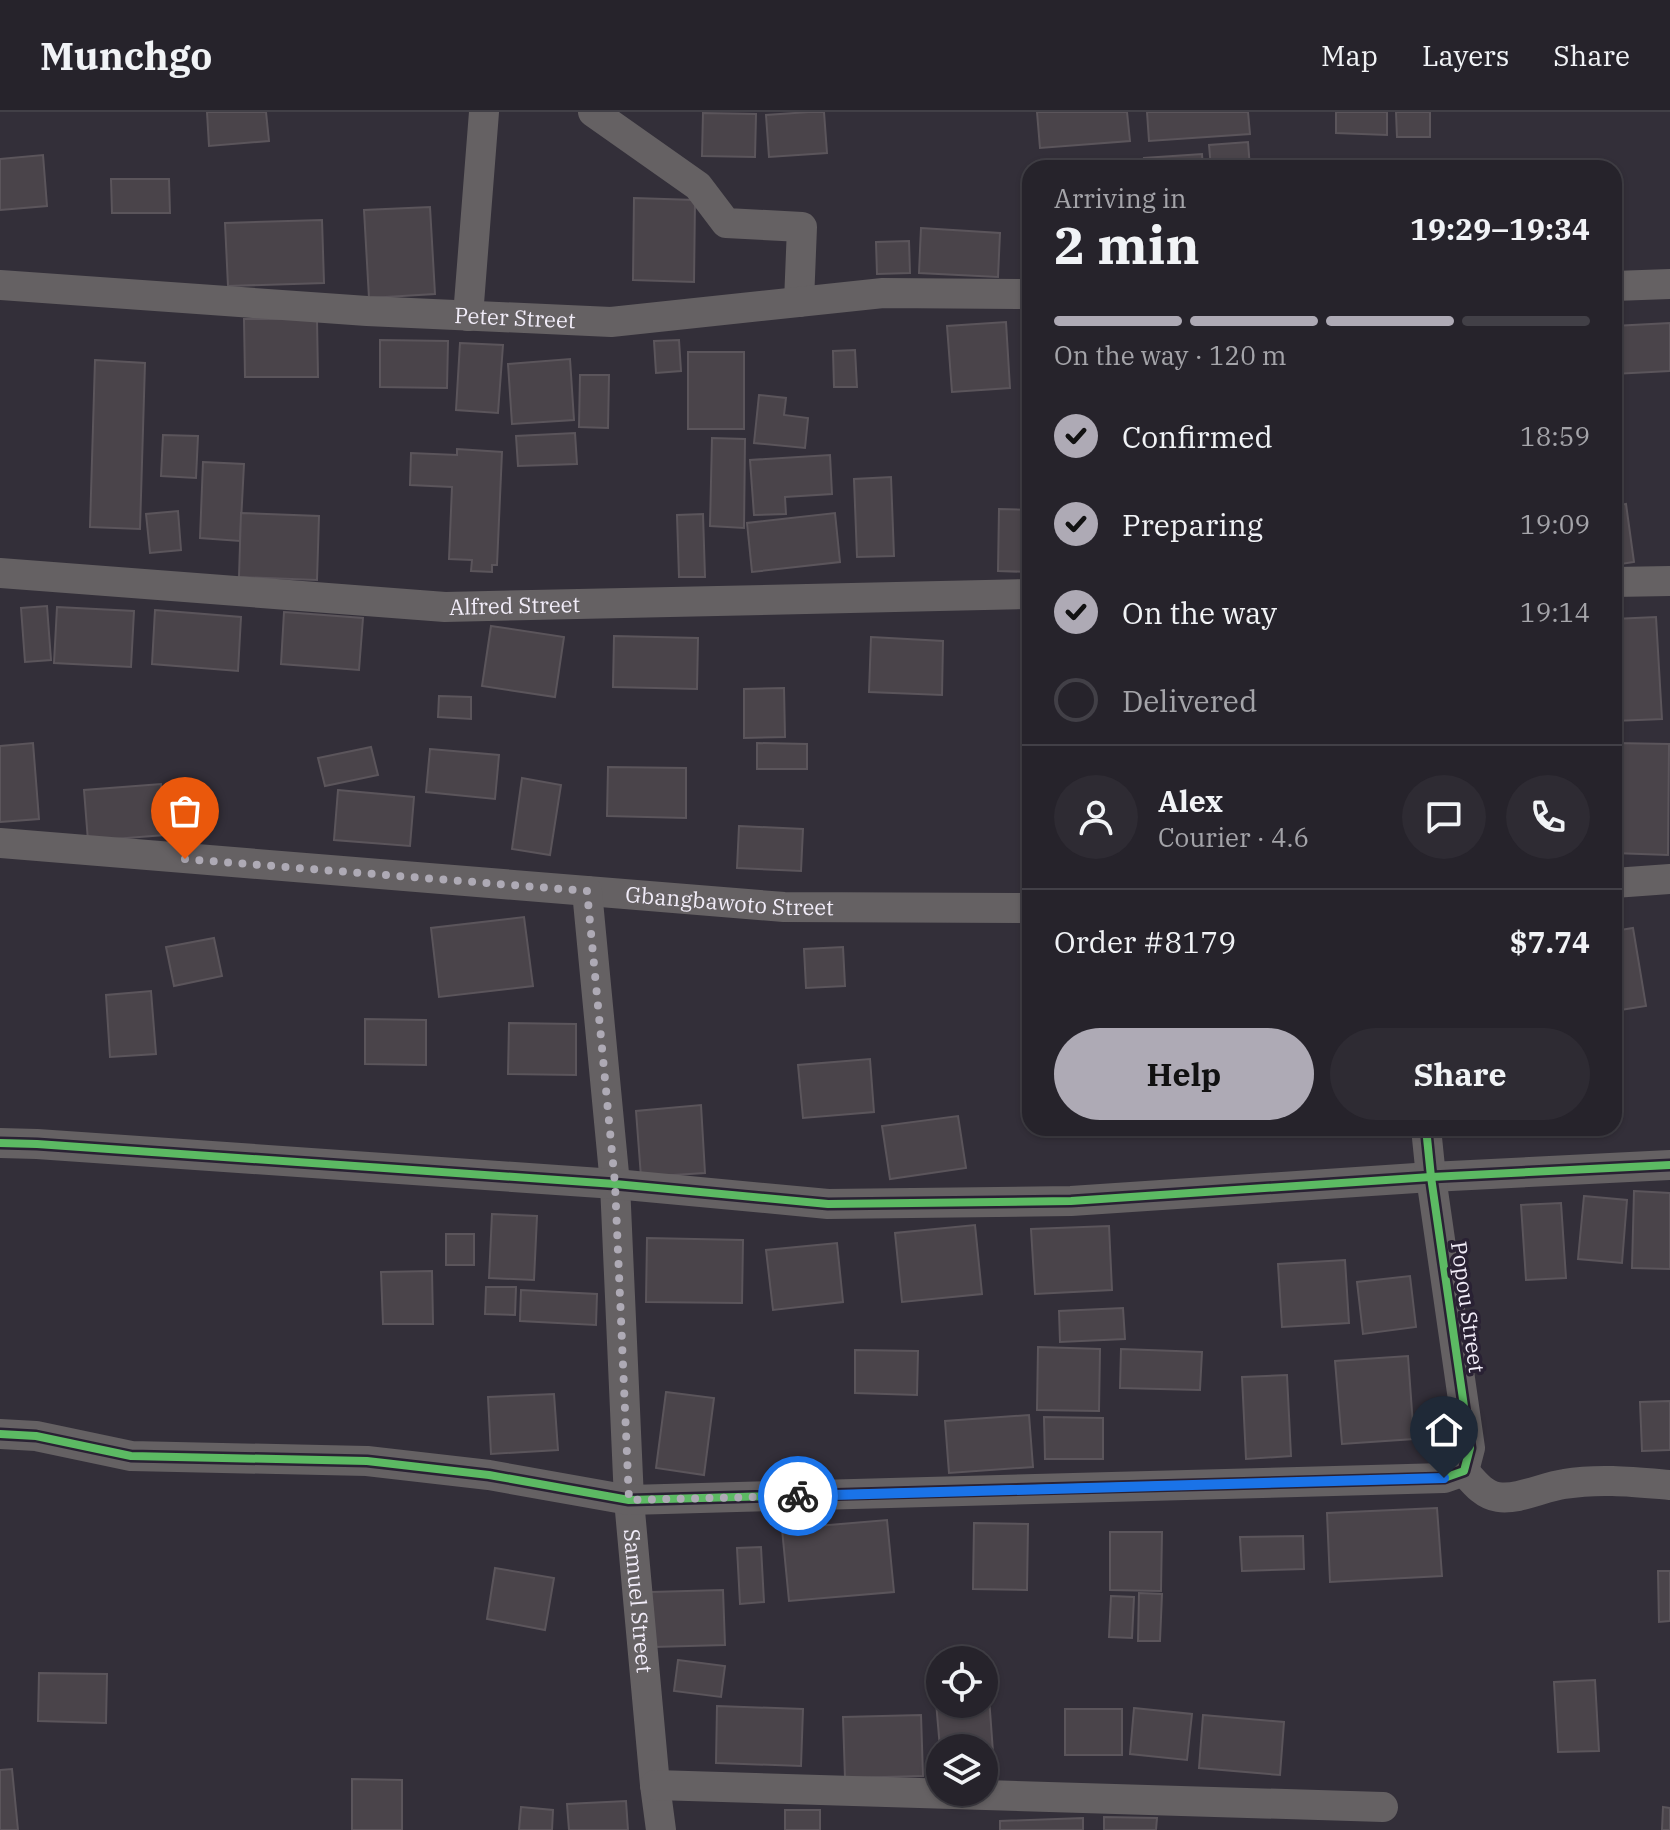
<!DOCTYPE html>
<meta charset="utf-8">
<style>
body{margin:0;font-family:"IBM Plex Serif",serif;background:#2e2b33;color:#f1f3f6;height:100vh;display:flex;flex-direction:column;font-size:30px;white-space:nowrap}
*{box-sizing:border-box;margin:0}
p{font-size:26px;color:#a4a4a9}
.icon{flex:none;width:44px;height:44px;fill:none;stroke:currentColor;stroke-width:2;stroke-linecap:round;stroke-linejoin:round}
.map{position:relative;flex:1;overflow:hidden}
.side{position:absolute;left:1022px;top:48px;width:600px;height:976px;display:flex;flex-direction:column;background:#26232b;border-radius:24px;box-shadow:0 2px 6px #0004,0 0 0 2px #424047}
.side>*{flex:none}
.fabs{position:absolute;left:926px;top:1534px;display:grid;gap:16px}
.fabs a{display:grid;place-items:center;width:72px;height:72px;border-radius:50%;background:#26232b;box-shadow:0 2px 6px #0004,0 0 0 2px #424047;font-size:40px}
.pin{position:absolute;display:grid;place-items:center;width:68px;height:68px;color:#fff;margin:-82px -34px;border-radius:50% 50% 50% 0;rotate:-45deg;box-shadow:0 0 8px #0007}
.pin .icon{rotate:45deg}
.courier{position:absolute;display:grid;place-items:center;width:80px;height:80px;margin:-40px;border:6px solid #1a73e8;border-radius:50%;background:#fff;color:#222;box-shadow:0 2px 10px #0007}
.summary em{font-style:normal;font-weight:800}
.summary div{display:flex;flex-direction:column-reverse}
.summary{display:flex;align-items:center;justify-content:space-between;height:136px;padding:0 32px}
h1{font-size:52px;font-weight:800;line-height:60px}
.bar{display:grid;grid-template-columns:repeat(4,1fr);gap:12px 8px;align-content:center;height:96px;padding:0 32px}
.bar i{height:10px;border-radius:6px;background:#424047}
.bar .active{background:#aeaab5}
.bar p{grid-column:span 4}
.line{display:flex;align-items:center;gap:20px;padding:0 32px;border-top:2px solid #424047}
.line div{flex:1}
.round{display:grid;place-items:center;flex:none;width:84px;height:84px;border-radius:42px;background:#2e2b33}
ol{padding:0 32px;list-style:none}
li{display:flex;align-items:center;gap:24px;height:88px}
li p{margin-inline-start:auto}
li .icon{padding:8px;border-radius:50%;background:#aeaab5;color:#111;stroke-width:4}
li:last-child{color:#a4a4a9}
li i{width:44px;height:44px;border:4px solid #424047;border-radius:50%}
.cta{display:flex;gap:16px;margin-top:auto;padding:16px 32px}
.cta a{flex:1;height:92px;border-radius:48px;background:#aeaab5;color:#111;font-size:32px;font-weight:800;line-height:92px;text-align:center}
.cta a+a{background:#2e2b33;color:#f1f3f6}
header{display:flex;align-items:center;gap:48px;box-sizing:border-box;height:112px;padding:0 40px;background:#26232b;border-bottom:2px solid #424047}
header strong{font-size:38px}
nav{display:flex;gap:44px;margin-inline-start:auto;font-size:28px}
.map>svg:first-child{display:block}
.building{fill:#4a444a;stroke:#5b555b;stroke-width:2}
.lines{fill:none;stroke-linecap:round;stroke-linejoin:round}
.minor{stroke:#656163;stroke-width:30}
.cycleway-casing{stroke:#292133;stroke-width:13}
.cycleway{stroke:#5cba63;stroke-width:8}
.done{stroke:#aeaab5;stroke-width:8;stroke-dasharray:0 14.4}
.route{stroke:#1a73e8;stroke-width:10}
.labels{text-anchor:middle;stroke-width:7;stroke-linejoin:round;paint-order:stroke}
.street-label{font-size:22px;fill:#f1ecf8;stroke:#292133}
</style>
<header>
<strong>Munchgo</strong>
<nav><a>Map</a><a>Layers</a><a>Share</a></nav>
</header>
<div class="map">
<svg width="1670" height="1718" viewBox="0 0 1670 1718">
<rect width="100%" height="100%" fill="#332f39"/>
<g class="building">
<path d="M207,0H266L269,29L209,34Z"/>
<path d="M809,0H824L827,41L769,45L766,3Z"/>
<path d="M1037,0H1127L1130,29L1040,36Z"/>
<path d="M1147,0H1248L1250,22L1149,29Z"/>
<path d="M1336,0H1387V23L1336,21Z"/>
<path d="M1396,0H1430V25H1397Z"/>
<path d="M703,1L756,2L755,45L702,44Z"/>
<path d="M1248,30L1250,56H1211L1209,33Z"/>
<path d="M1202,42L1203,56H1145L1144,46Z"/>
<path d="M43,43L47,94L0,98V47Z"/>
<path d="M111,67H169L170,101H112Z"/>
<path d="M634,86L695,88L694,170L633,168Z"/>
<path d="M430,95L435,182L369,186L364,98Z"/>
<path d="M322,108L324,171L228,174L225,111Z"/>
<path d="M921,116L1000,121L998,165L919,161Z"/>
<path d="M909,129L910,161L877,162L876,130Z"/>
<path d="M244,207H317L318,265H245Z"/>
<path d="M1006,210L1010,276L952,280L947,214Z"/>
<path d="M1670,211V259L1614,262V214Z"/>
<path d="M380,228L448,229L447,276L380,275Z"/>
<path d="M679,228L681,259L656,261L654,229Z"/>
<path d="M460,231L503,233L498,301L456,298Z"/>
<path d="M855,238L857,275H834L833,239Z"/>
<rect x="688" y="240" width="56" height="77"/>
<path d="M570,247L574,308L512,312L508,252Z"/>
<path d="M95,248L145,251L140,417L90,415Z"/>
<path d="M580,263H609L608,316L579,315Z"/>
<path d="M759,283L786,286L784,303L808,306L805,336L754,331Z"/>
<path d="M575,321L577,352L518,354L516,324Z"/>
<path d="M163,323L198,324L196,366L161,364Z"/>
<path d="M712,326L745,327L744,416L710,414Z"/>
<path d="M457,337L502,340L497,453H492V460L471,459L472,448L449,447L452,375L410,373L411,341L457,343Z"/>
<path d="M830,343L832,382L785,385L786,402L754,403L750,348Z"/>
<path d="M203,350L244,352L240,429L200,426Z"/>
<path d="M891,365L894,444L857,445L854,367Z"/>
<path d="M1626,392L1634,450L1614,453V394Z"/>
<path d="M999,397L1030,398V460L998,459Z"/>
<path d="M178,399L181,438L150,441L146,402Z"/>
<path d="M241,401L319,404L317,468L239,465Z"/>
<path d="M835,401L840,450L752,460L747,411Z"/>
<path d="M703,402L705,465H679L677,403Z"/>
<path d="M47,494L51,548L25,550L21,496Z"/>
<path d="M57,495L134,499L131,555L54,551Z"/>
<path d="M155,498L241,505L238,559L152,552Z"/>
<path d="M284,500L363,506L359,558L281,552Z"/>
<path d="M1656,505L1662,607L1614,609V507Z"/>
<path d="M491,514L564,525L555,585L482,574Z"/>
<path d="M614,524L698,526L697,577L613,575Z"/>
<path d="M871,525L943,529L942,583L869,580Z"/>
<path d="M784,576L785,625L744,626V577Z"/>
<path d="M439,584L471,585V607L438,605Z"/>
<path d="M33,631L39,707L0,710V634Z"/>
<path d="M757,631L807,632V657H757Z"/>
<path d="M1614,631L1669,632L1668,743L1614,741Z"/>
<path d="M371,635L378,663L325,674L318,646Z"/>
<path d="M430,637L499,643L495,687L426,680Z"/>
<path d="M608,655L686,656V706L607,704Z"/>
<path d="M522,666L561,673L550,743L512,737Z"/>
<path d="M161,672L165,723L88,729L84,678Z"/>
<path d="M338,678L414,685L410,734L334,728Z"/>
<path d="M739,714L803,717L801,759L737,756Z"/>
<path d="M524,805L533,874L439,885L431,816Z"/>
<path d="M1633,816L1646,894L1614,899V819Z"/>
<path d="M214,826L222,864L174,874L166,835Z"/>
<path d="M843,835L845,874L806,876L804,837Z"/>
<path d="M151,879L156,942L110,945L106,883Z"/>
<path d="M365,907L426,908V953L365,952Z"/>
<path d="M509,911L576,912V963L508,962Z"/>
<path d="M870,947L874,1000L803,1006L798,953Z"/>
<path d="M701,993L705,1061L641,1065L636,999Z"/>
<path d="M958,1004L966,1056L890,1067L882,1014Z"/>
<path d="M1634,1079L1670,1081V1157L1632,1156Z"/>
<path d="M1584,1084L1627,1088L1622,1151L1578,1147Z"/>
<path d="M1561,1091L1566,1166L1526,1168L1521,1093Z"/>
<path d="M492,1102L537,1104L534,1168L489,1166Z"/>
<path d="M975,1113L982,1182L902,1190L895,1121Z"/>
<path d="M1109,1114L1112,1178L1035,1182L1031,1117Z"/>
<rect x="446" y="1122" width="28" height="31"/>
<path d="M647,1126L743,1128L742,1191L646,1190Z"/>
<path d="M837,1131L843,1190L773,1198L766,1138Z"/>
<path d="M1345,1148L1349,1211L1282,1215L1278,1152Z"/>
<path d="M432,1159L433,1212H383L381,1160Z"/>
<path d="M1410,1164L1416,1215L1363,1222L1357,1170Z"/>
<path d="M486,1175H516L515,1203L485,1202Z"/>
<path d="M521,1178L597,1182L596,1213L520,1209Z"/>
<path d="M1123,1196L1125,1227L1060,1230L1059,1199Z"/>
<path d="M1038,1235L1100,1237L1099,1299L1037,1298Z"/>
<path d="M1121,1237L1202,1240L1200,1278L1120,1276Z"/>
<path d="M855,1238L918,1239L917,1283L855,1281Z"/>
<path d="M1408,1244L1414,1327L1342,1332L1335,1249Z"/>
<path d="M1287,1263L1291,1344L1246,1347L1242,1265Z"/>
<path d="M666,1280L714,1286L704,1363L656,1356Z"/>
<path d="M554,1282L558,1338L491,1342L488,1285Z"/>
<path d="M1670,1289V1338L1642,1339L1640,1290Z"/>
<path d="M1029,1303L1033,1355L949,1361L945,1309Z"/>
<path d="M1044,1305L1103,1306V1347H1045Z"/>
<path d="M1437,1396L1442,1464L1330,1470L1327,1401Z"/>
<path d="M887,1408L894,1480L789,1489L782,1417Z"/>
<path d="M974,1411L1028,1412L1027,1478L973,1477Z"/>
<path d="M1110,1420H1162L1161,1479L1110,1478Z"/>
<path d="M1303,1424L1304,1457L1242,1459L1240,1425Z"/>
<path d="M761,1435L764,1490L740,1492L737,1436Z"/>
<path d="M495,1456L554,1466L545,1518L487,1507Z"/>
<path d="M1658,1459H1670V1509L1659,1510Z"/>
<path d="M723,1478L725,1533L653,1535L651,1480Z"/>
<path d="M1139,1481L1162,1482L1160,1529H1138Z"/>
<path d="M1111,1484L1134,1485L1132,1526L1109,1525Z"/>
<path d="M678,1548L725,1554L721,1585L674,1579Z"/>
<path d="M39,1561L107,1562L106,1611L38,1609Z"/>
<path d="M1595,1568L1599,1639L1558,1640L1554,1570Z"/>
<path d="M989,1585L994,1654L984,1655V1636H940L936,1590L940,1589V1592H984V1586Z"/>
<path d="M717,1594L803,1597L801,1654L716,1651Z"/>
<path d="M1134,1596L1192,1602L1187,1648L1130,1642Z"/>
<rect x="1065" y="1597" width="57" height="46"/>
<path d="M921,1603L923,1664L845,1666L843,1605Z"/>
<path d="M1203,1603L1284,1610L1280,1663L1199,1656Z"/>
<path d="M12,1657L18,1718H0V1658Z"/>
<path d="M352,1667L402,1668V1718H352Z"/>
<path d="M626,1689L628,1718H569L567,1692Z"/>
<path d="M521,1695L553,1698L552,1718H519Z"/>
<path d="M1663,1695L1670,1696V1718H1662Z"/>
<rect x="785" y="1698" width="35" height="20"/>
<path d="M1104,1705L1157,1706L1156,1718H1104Z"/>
<path d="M1083,1706V1718H1000V1709Z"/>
</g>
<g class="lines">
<g class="minor">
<path d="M593,0L698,74L726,111L802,115L799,190"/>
<path id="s1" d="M0,173L367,199L611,210L883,181L1030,182"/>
<path d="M1614,174L1670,172"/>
<path d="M468,204L484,0"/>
<path id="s2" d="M0,461L445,495L1030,482"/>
<path d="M1614,470L1670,469"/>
<path id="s3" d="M0,731L784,795L1030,796"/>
<path d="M1614,771L1670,767"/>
<path id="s4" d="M587,779L615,1072L629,1388L655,1673L661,1718"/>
<path d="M0,1031L37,1032L615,1072L828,1092L1071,1089L1431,1065L1670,1053"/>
<path d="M0,1322L36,1324L131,1344L367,1349L489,1363L629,1388L1444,1366L1464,1359L1470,1336L1431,1065L1426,1016"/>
<path d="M1464,1359C1473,1369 1483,1383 1498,1385C1519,1388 1543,1375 1564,1372C1600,1366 1635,1370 1670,1373"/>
<path d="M655,1673L1383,1695"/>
</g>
<g class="cycleway-casing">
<g id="cycleway">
<path d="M0,1031L37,1032L615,1072L828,1092L1071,1089L1431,1065L1670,1053"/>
<path d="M0,1322L36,1324L131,1344L367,1349L489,1363L629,1388L1444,1366L1464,1359L1470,1336L1431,1065L1426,1016"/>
</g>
</g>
<use href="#cycleway" class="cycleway"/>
</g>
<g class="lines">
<path class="done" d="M185,747L587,779L615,1072L629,1388L798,1384"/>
<path class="route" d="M798,1384L1444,1366"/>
</g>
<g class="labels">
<g class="street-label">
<text dy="8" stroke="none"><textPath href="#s1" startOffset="516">Peter Street</textPath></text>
<text dy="8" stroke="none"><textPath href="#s2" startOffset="516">Alfred Street</textPath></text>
<text dy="8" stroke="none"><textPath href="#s3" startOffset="732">Gbangbawoto Street</textPath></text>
<text transform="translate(1468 1195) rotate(82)" y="8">Popou Street</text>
<text dy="8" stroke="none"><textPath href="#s4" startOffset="712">Samuel Street</textPath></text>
</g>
</g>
</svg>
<div class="fabs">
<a><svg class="icon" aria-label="locate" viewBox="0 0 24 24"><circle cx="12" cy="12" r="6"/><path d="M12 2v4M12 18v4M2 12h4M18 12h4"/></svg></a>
<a><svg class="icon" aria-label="layers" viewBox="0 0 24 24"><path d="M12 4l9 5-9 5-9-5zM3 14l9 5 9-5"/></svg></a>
</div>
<div class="pin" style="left:185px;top:747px;background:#ea580c"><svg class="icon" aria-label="bag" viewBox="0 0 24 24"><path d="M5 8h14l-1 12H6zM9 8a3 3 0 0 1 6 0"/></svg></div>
<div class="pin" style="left:1444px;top:1366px;background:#1f2937"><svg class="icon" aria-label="home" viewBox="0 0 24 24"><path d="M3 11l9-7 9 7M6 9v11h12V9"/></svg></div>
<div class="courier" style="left:798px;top:1384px"><svg class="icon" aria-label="bike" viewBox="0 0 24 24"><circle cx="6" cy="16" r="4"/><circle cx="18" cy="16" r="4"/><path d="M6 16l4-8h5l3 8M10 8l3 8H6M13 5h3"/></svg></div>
<section class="side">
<div class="summary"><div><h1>2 min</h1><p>Arriving in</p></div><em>19:29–19:34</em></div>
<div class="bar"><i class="active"></i><i class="active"></i><i class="active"></i><i></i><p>On the way · 120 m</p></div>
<ol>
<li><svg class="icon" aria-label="check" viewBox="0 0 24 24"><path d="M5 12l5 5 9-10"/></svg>Confirmed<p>18:59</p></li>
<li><svg class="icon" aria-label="check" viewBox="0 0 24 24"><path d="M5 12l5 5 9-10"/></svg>Preparing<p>19:09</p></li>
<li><svg class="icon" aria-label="check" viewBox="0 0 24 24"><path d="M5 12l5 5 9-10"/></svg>On the way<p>19:14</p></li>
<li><i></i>Delivered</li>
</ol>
<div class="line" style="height:144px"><a class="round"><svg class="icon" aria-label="person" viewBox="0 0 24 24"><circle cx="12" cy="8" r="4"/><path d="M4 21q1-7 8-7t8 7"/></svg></a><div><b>Alex</b><p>Courier · 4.6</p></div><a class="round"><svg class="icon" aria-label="chat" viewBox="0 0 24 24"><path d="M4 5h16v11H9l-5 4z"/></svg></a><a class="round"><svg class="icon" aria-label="phone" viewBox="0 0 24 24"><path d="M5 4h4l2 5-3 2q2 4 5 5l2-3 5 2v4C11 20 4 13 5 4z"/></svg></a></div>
<div class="line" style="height:104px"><div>Order #8179</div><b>$7.74</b></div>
<div class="cta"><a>Help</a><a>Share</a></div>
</section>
</div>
